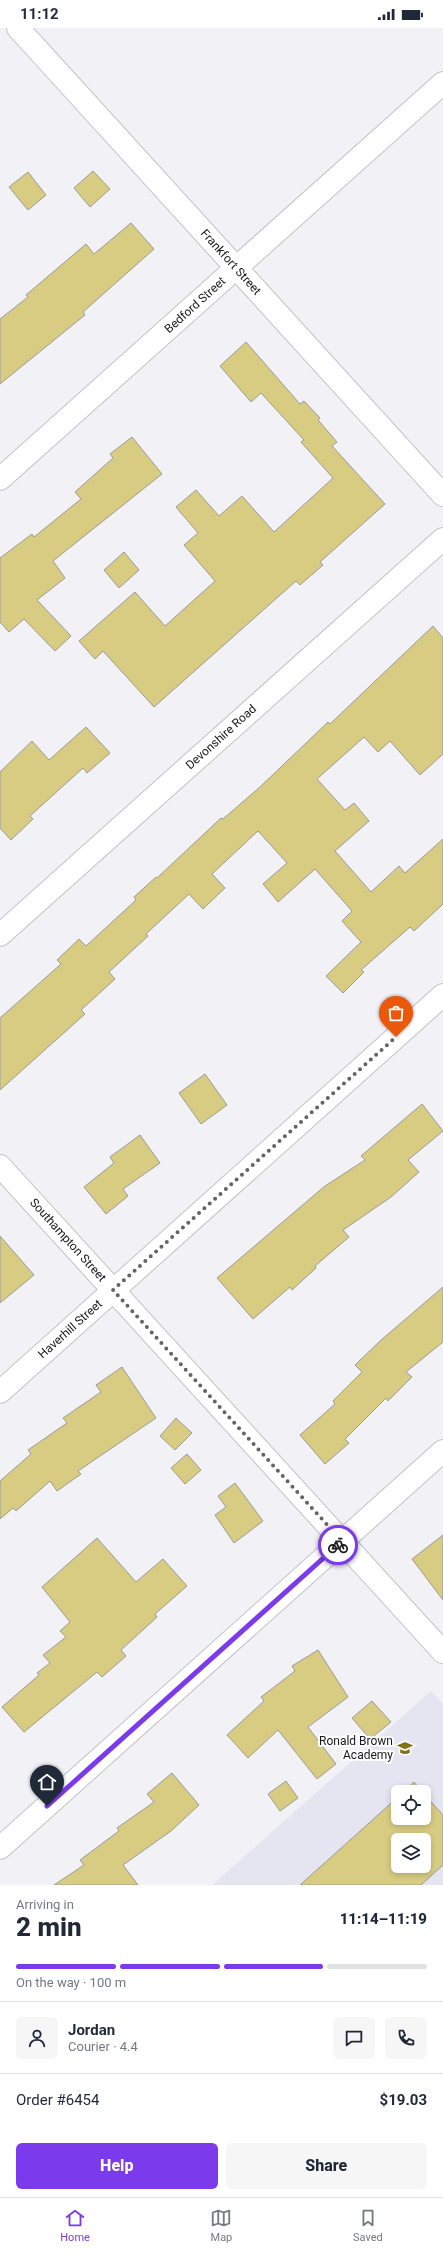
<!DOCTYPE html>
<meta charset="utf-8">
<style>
body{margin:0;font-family:Roboto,sans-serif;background:#f6f6f7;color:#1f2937;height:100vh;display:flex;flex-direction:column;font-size:15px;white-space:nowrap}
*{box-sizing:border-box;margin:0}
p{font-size:13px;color:#747a83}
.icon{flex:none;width:22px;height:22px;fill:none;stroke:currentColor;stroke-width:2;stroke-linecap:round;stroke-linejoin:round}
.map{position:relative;height:1857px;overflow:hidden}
.drawer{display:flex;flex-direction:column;background:#fff;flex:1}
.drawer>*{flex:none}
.buttons{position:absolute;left:391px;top:1757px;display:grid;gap:8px}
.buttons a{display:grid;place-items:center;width:40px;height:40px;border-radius:6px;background:#fff;box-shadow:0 2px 6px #0003;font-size:20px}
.pin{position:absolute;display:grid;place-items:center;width:34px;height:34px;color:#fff;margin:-41px -17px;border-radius:50% 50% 50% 0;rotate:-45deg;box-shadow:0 0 4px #0007}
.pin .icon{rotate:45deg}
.courier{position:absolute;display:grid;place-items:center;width:40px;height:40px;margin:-20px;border:3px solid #7c3aed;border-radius:50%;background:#fff;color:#222;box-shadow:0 1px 5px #0007}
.head em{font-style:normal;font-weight:800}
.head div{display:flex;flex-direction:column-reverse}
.head{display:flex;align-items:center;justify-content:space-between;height:68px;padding:0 16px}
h1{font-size:26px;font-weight:800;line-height:30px}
.bar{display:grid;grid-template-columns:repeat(4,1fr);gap:6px 4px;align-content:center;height:48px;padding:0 16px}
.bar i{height:5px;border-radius:3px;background:#e0e1e3}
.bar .current{background:#7c3aed}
.bar p{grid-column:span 4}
.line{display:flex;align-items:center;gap:10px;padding:0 16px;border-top:1px solid #e0e1e3}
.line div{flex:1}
.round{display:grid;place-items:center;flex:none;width:42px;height:42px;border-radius:6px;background:#f6f6f7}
.cta{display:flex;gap:8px;margin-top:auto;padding:8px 16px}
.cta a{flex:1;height:46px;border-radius:6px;background:#7c3aed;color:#fff;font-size:16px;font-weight:800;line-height:46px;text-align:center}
.cta a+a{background:#f6f6f7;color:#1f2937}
.status{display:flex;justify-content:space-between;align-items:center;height:28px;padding:0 20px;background:#fff;direction:ltr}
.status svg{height:11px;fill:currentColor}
.menu{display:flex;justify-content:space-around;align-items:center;height:56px;border-top:1px solid #e0e1e3;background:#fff;font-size:11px;color:#747a83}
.menu a{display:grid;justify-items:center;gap:2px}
.menu .current{color:#7c3aed}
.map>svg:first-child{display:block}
.built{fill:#e4e5f1;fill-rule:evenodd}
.building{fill:#d8cc83;stroke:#9c9b96;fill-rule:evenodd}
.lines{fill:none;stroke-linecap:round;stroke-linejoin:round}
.minor-casing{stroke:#c2c2c8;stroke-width:24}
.minor{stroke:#fff;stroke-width:22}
.done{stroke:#646467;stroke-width:4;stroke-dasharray:0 7.2}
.route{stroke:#7c3aed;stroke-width:5}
.labels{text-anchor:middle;stroke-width:4;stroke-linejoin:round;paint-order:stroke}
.street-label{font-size:12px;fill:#18181a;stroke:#fff}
.poi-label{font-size:12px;fill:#18181a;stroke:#fff;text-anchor:end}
</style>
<div class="status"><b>11:12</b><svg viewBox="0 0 49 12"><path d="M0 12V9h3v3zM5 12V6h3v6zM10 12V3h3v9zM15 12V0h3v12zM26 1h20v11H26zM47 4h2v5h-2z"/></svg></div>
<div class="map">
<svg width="443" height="1857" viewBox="0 0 443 1857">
<rect width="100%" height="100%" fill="#f1f1f6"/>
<path class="built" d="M431,1663L443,1676V1857H212ZM398,1764H424V1790H398ZM398,1812H424V1838H398Z"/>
<g class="building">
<path d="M93,143L110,161L90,179L74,160Z"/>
<path d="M28,144L46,167L28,182L9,159Z"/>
<path d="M131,195L154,221L83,284L85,287L0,356V291L28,269L26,267L86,216L94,226Z"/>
<path d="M246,314L300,376L304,373L320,390L318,392L337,414L332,418L385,476L320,534L323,537L300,557L296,553L154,679L103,623L95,631L79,613L135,564L165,598L215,553L184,517L198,505L176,479L196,462L219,488L242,468L274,504L333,450L301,414L304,412L261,365L251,374L220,338Z"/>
<path d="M132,409L162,446L53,533L65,550L37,572L71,608L55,623L24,591L9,604L0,594V530L32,506L34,509L81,471L75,464L113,430L110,426Z"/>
<path d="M124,524L139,542L119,560L104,542Z"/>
<path d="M433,598L443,610V726L420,747L390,713L378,724L364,709L317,751L345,782L354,775L369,793L335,823L371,864L399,838L405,845L443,811V876L414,903L410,899L361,942L364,944L343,965L326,948L361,914L342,893L352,883L315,841L278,874L263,856L287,835L258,803L212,846L225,860L203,881L189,866L146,906L148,908L109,944L115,951L81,982L85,986L0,1062V990L61,936L57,932L79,911L86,918L136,872L134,869L156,849L157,850L221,790L223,791L260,759L328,694L330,696Z"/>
<path d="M86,699L110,725L87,745L83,740L30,788L33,791L11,812L0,800V744L32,713L49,732Z"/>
<path d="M205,1046L227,1077L201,1096L179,1065Z"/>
<path d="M422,1076L443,1103L408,1132L419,1144L391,1169L343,1202L349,1209L315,1238L316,1240L292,1262L290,1259L253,1291L217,1250L325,1158L365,1132L361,1128Z"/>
<path d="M140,1107L160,1135L123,1161L128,1168L106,1186L84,1159L114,1135L110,1129Z"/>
<path d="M0,1208L34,1247L0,1275Z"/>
<path d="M443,1259V1314L406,1344L412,1349L388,1373L386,1370L345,1411L349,1415L325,1436L300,1407L335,1376L333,1373L362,1344L355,1337L380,1313Z"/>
<path d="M122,1339L156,1390L78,1443L81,1446L57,1463L50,1453L16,1483L13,1480L0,1491V1453L31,1426L28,1422L67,1395L63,1390L101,1364L96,1357Z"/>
<path d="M176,1390L192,1405L175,1422L160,1408Z"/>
<path d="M187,1426L201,1442L185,1456L171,1440Z"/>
<path d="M235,1455L263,1493L234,1515L215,1487L226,1479L218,1468Z"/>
<path d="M443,1507V1572L412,1531Z"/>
<path d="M97,1510L136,1554L163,1531L187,1558L155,1586L157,1589L121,1622L126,1628L102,1649L97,1644L24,1704L2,1679L39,1647L37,1645L50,1635L43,1627L66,1609L60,1603L70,1594L42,1559Z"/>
<path d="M318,1622L348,1669L308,1699L336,1736L317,1751L278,1702L248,1730L227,1707L264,1673L261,1669L295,1643L292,1638Z"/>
<path d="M372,1673L391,1694L370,1711L352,1690Z"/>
<path d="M172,1745L199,1777L171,1803L123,1837L138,1857H54L84,1837L80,1832L119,1803L117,1800L154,1774L147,1766Z"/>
<path d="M286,1753L298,1770L280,1783L268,1766Z"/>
<path d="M414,1754L422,1764H403Z"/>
<path d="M424,1766L443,1787V1837L421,1857H300L398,1769V1790H424ZM398,1812H424V1838H398Z"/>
</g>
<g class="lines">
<g class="minor-casing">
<g id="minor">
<path d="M18,0L443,467"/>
<path d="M0,451L443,55"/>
<path d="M0,907L443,511"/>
<path d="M0,1138L443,1624"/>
<path d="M0,1364L443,967"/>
<path d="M0,1820L443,1423"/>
</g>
</g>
<use href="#minor" class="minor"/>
</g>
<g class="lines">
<path class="done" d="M338,1517L342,1513L113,1262L396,1009"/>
<path class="route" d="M47,1778L338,1517"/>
</g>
<defs>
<g id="school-bare" transform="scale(1.2)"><path d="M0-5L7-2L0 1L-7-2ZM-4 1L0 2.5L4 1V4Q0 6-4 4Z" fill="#817416" stroke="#fff" stroke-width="2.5" paint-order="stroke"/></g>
</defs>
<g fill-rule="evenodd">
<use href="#school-bare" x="405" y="1720"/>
</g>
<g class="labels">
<g class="street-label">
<text transform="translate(231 234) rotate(48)" y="4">Frankfort Street</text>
<text transform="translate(195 277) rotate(-42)" y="4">Bedford Street</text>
<text transform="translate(221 709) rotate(-42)" y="4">Devonshire Road</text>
<text transform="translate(68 1212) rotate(48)" y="4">Southampton Street</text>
<text transform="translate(70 1301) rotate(-42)" y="4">Haverhill Street</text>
</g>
<g class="poi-label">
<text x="393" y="1717">Ronald Brown<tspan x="393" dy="14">Academy</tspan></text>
</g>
</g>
</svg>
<div class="buttons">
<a><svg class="icon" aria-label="locate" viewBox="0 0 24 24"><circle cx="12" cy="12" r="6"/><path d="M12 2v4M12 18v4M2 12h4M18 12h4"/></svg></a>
<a><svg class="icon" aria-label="layers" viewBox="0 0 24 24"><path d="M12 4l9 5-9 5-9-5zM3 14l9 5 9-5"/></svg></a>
</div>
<div class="pin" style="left:396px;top:1009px;background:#ea580c"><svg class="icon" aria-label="bag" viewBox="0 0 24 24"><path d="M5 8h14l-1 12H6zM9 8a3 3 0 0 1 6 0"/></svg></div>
<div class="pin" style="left:47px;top:1778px;background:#1f2937"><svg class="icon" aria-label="home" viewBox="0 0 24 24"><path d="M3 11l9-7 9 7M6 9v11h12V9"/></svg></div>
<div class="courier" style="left:338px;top:1517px"><svg class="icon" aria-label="bike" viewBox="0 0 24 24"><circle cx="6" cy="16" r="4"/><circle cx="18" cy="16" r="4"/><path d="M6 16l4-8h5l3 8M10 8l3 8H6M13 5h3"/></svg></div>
</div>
<section class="drawer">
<div class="head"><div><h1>2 min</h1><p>Arriving in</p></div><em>11:14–11:19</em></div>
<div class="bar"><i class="current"></i><i class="current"></i><i class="current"></i><i></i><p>On the way · 100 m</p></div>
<div class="line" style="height:72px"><a class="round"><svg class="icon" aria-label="person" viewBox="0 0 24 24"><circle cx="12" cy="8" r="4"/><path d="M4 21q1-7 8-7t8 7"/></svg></a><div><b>Jordan</b><p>Courier · 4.4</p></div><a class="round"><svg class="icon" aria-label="chat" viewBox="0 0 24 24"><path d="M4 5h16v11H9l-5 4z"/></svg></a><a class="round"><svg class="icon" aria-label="phone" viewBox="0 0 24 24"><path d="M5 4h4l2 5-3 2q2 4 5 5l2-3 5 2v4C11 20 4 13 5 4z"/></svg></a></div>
<div class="line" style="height:52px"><div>Order #6454</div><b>$19.03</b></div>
<div class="cta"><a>Help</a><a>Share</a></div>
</section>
<nav class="menu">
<a class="current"><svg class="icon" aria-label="home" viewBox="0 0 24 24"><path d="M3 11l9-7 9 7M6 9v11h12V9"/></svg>Home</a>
<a><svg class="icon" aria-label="map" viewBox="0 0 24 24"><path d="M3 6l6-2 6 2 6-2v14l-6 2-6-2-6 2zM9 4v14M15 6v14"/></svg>Map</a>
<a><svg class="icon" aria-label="saved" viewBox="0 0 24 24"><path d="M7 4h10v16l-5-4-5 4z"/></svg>Saved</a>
</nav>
